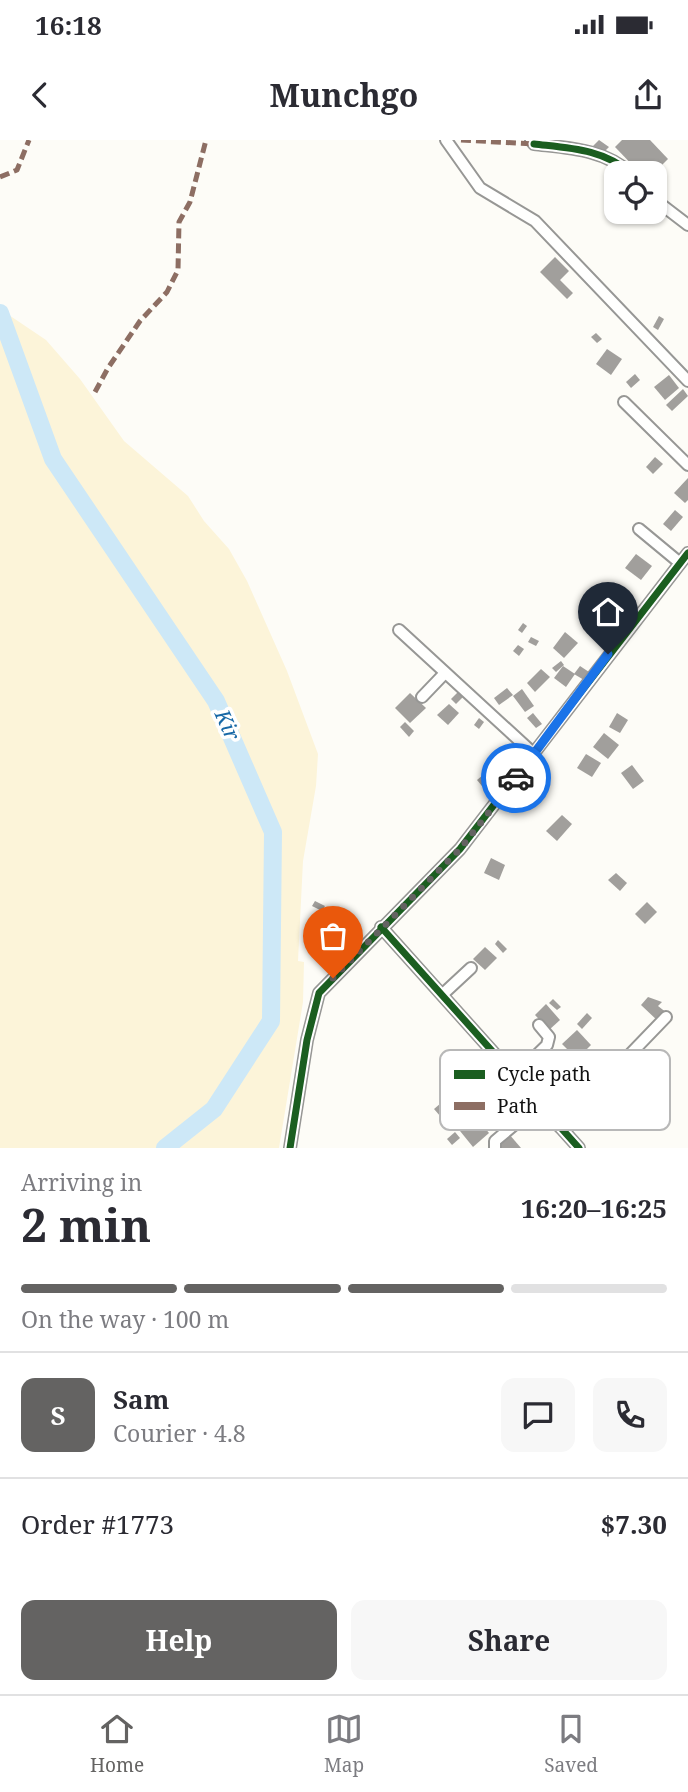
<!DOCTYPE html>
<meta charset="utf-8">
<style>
body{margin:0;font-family:"Noto Serif",serif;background:#f7f7f7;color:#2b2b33;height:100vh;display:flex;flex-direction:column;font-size:26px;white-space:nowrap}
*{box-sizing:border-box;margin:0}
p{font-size:23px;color:#7c7c81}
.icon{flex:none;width:38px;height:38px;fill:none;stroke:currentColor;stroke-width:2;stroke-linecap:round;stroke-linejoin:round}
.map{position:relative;height:1008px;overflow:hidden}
.sheet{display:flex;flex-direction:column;background:#fff;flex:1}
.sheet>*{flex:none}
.buttons{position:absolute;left:604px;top:21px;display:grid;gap:14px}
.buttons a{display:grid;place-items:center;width:63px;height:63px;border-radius:14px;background:#fff;box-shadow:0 2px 5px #0004;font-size:35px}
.pin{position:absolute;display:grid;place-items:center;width:60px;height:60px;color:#fff;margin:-72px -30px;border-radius:50% 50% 50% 0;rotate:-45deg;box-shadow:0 0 7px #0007}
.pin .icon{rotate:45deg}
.courier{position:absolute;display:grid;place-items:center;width:70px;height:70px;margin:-35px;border:5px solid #1a73e8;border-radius:50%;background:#fff;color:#222;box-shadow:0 2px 9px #0007}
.head em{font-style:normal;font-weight:700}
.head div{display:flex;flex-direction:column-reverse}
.head{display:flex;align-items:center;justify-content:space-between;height:119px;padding:0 21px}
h1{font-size:46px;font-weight:700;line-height:52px}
.bar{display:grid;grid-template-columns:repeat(4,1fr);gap:10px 7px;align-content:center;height:84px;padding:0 21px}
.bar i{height:9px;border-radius:5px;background:#e1e1e2}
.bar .current{background:#646362}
.bar p{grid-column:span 4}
.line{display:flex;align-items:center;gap:18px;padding:0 21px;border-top:2px solid #e1e1e2}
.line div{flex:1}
.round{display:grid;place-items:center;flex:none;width:74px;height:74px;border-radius:14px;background:#f7f7f7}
.primary-button{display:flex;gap:14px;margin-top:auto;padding:14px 21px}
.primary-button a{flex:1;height:80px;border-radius:14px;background:#646362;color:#fff;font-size:28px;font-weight:700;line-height:80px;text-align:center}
.primary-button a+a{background:#f7f7f7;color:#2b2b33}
.status{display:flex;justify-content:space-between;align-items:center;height:49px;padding:0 35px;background:#fff;direction:ltr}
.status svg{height:19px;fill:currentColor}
header{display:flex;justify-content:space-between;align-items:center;height:91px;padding:0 21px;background:#fff;font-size:32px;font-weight:700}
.tabs{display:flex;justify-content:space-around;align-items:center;height:98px;border-top:2px solid #e1e1e2;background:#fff;font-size:19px;color:#7c7c81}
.tabs a{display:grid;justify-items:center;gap:4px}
.tabs .current{color:#646362}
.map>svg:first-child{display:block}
.sand{fill:#fcf4d9}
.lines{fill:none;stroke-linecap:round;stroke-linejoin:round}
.river{stroke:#cde8f7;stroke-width:18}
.building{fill:#a19f9c}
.minor-casing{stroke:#979795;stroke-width:14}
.minor{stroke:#fffffe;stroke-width:10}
.quiet{stroke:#8d6e63;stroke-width:5;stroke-dasharray:10 5;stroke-linecap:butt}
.cycleway-casing{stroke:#fff;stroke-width:11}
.cycleway{stroke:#1b5e20;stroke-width:7}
.done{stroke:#646362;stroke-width:7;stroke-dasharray:0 12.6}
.route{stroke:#1a73e8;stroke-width:9}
.labels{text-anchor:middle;stroke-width:7;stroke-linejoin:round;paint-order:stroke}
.water-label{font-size:21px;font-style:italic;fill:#1768a6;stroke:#fff}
.key{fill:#fff;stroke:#b8b8b8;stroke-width:2}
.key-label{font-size:19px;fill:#111}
</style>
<div class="status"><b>16:18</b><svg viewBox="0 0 49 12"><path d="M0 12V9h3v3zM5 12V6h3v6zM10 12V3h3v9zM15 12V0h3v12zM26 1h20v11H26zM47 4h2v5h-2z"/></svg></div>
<header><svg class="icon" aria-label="back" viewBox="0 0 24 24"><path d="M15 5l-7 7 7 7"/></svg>Munchgo<svg class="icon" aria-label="share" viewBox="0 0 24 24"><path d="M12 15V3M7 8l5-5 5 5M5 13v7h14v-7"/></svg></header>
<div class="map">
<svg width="688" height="1008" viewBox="0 0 688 1008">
<rect width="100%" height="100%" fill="#fdfcf7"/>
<path class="sand" d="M0,169L46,200L80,239L124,301L188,356L204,381L229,409L247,441L287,531L318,614L316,646L303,721L298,821L304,822L303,862L279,1008H0Z"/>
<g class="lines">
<path class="river" d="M0,173L53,319L216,561L273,692L271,881L214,969L165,1008"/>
</g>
<g class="building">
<path d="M599,0L609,7L603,13L590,9Z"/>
<path d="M622,0H650L668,19L654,33H640L615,7Z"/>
<path d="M555,117L569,131L560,140L573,153L567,159L540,132Z"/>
<path d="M659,176L664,179L658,190L653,187Z"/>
<path d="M596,193L602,199L597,203L591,197Z"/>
<path d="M607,209L622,219L611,235L596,224Z"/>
<path d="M635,234L640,240L631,248L626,242Z"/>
<path d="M669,235L679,248L665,260L654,247Z"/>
<path d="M683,249L688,256L672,271L666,265Z"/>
<path d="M655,317L663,324L653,334L646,327Z"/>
<path d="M688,338V360L685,363L674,353Z"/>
<path d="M675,370L683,377L671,391L663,384Z"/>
<path d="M636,414L652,426L641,440L625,428Z"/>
<path d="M523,483L527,486L522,493L518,490Z"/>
<path d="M565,492L578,503L564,518L553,508Z"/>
<path d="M531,497L539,501L536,506L528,502Z"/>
<path d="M518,505L524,509L519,516L513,511Z"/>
<path d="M561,521L564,525L556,532L552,528Z"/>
<path d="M563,526L575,534L566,547L554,538Z"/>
<path d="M580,526L589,532L584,540L574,534Z"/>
<path d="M541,529L550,537L535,552L527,543Z"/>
<path d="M507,548L513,555L499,565L494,558Z"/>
<path d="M522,549L534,566L525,572L513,556Z"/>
<path d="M458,552L463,557L456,564L451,559Z"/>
<path d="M410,553L426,568L410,583L395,568Z"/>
<path d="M449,564L459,573L448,585L437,575Z"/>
<path d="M533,573L542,584L536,588L527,578Z"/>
<path d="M617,573L628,580L620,593L609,587Z"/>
<path d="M479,578L484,582L479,589L474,585Z"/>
<path d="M405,582L414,591L409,597L400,587Z"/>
<path d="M604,593L619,605L608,619L593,607Z"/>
<path d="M586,614L601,623L592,637L577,628Z"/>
<path d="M632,625L644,641L633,649L621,633Z"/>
<path d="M483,635L488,641L482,646L477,640Z"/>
<path d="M562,675L572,684L557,701L546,691Z"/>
<path d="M491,718L505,725L499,740L484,733Z"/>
<path d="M616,733L627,743L620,751L608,740Z"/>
<path d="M315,761L325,766L322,771L312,766Z"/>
<path d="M647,762L657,772L645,784L635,774Z"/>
<path d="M330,770L337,772L333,786L326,784Z"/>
<path d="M498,800L507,809L503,813L495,804Z"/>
<path d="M485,807L497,818L485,830L473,819Z"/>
<path d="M648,857L662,862L658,866L667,873L659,882L641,865Z"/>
<path d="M553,859L561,867L557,870L549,863Z"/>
<path d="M546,864L560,880L549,890L535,875Z"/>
<path d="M587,873L592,878L582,889L577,884Z"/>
<path d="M577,890L591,905L577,919L562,904Z"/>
<path d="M441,963L444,967L449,964L453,967L460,979L457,982L454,978L447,984L434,969Z"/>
<path d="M476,977L489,993L473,1007L460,991Z"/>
<path d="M455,992L460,998L452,1005L447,999Z"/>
<path d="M509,994L521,1008H502L498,1004Z"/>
</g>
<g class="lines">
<g class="minor-casing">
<g id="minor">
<path d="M446,0L480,48L535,81L688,241"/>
<path d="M531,0L534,4C568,8 604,9 630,33"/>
<path d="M654,59L688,85"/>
<path d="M624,262L688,325"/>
<path d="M639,389L680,423"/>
<path d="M399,490L534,614"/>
<path d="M422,557L445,533"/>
<path d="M381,787L579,1008"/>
<path d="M443,854L471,828"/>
<path d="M514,937L547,905L549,897L539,885"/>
<path d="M529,953L563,920"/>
<path d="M458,960C482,960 494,947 508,930"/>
<path d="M560,987L666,877"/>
<path d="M290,1008L307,900L319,853L460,709L688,413"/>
<path d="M495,1008V1001L539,964"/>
</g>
</g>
<use href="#minor" class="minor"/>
<g class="quiet">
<path d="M461,0L534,4"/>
<path d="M0,37L17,30L29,0"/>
<path d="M95,252L108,228L140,181L167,152L178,130L179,82L190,62L206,0"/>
</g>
<g class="cycleway-casing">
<g id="cycleway">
<path d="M534,4C568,8 604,9 630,33"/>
<path d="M381,787L579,1008"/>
<path d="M290,1008L307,900L319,853L460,709L688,413"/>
</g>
</g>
<use href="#cycleway" class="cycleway"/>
</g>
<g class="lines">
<path class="done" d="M333,838L460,709L516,638"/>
<path class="route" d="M516,638L608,514"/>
</g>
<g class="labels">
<g class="water-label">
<text transform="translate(227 585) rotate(66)" y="7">Kir</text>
</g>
</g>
<rect x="440" y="910" width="230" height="80" rx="10" class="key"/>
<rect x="454" y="930" width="31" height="9" fill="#1b5e20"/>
<rect x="454" y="962" width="31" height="8" fill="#8d6e63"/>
<g class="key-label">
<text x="497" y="941">Cycle path</text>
<text x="497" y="973">Path</text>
</g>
</svg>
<div class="buttons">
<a><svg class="icon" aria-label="locate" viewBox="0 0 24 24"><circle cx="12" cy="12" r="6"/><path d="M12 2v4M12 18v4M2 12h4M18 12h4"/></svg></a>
</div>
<div class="pin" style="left:333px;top:838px;background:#ea580c"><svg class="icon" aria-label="bag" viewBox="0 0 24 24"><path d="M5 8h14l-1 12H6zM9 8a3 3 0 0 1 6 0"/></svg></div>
<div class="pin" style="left:608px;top:514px;background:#1f2937"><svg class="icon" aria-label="home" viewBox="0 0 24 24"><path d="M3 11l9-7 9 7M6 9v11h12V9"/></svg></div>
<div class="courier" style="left:516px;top:638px"><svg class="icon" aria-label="car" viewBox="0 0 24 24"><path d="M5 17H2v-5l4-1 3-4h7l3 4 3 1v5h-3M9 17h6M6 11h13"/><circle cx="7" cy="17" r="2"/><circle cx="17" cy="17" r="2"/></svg></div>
</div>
<section class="sheet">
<div class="head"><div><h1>2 min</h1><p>Arriving in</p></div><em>16:20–16:25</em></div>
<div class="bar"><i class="current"></i><i class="current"></i><i class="current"></i><i></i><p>On the way · 100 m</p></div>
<div class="line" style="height:126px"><b class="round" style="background:#646362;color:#fff">S</b><div><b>Sam</b><p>Courier · 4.8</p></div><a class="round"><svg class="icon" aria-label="chat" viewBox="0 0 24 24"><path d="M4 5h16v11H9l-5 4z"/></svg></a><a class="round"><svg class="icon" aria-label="phone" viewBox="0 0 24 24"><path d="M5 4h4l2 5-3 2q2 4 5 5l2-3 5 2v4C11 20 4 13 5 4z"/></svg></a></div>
<div class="line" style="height:91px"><div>Order #1773</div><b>$7.30</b></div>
<div class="primary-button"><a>Help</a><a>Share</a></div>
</section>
<nav class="tabs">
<a class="current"><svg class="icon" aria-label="home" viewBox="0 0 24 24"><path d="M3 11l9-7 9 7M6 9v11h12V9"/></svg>Home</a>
<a><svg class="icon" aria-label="map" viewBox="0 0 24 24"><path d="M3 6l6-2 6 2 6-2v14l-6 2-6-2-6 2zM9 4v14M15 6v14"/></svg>Map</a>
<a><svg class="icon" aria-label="saved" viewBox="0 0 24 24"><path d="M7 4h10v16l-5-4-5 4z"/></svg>Saved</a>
</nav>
